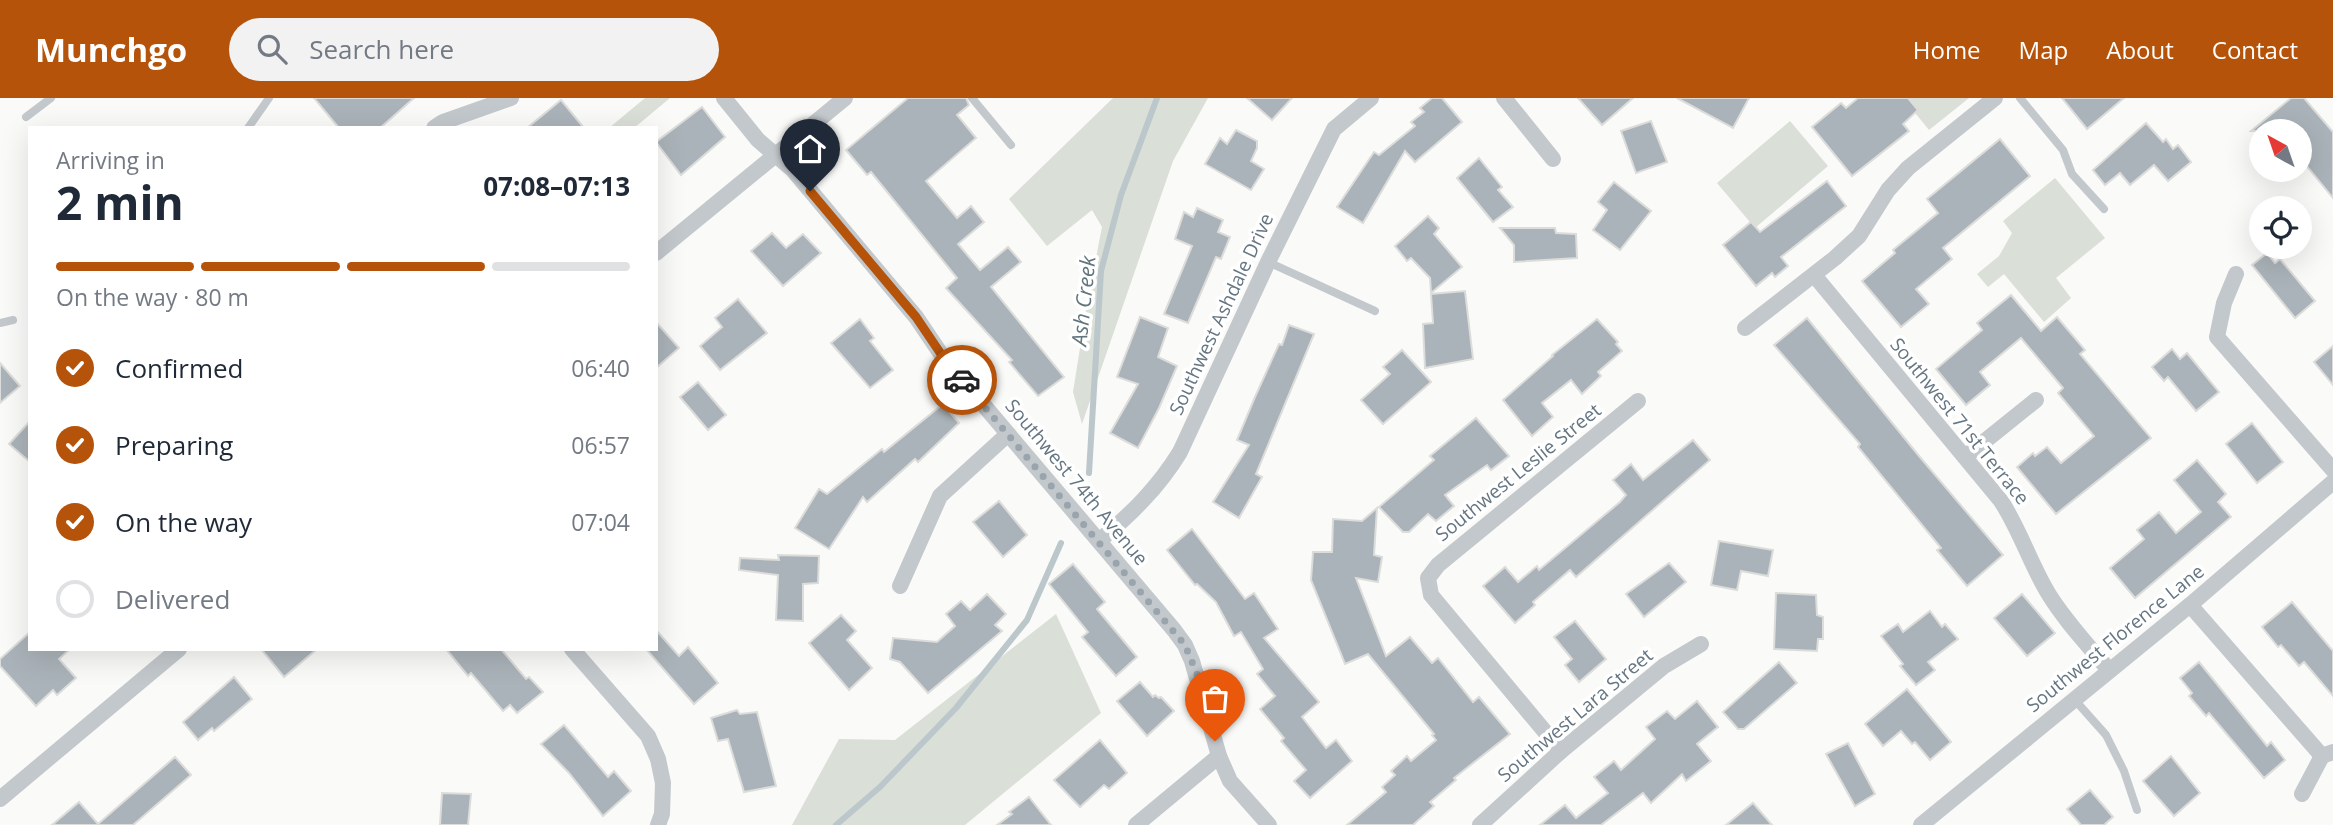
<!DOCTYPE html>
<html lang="en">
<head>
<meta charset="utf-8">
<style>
	body { margin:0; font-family:"Open Sans",sans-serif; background:#f2f2f3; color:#1f2937; height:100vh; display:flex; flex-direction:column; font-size:26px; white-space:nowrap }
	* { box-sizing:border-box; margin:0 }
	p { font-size:23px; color:#747a83 }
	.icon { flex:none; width:38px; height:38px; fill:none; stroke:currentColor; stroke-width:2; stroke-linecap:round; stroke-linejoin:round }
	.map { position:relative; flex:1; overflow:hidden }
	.panel { position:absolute; left:28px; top:28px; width:630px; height:525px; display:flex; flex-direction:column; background:#fff; border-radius:0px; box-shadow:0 7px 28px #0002 }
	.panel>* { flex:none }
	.needle { width:46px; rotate:320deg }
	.fabs { position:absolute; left:2249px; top:21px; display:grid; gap:14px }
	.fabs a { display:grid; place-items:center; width:63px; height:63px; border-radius:50%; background:#fff; box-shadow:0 7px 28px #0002; font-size:35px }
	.pin { position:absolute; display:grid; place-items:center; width:60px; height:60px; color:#fff; margin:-72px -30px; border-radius:50% 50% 50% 0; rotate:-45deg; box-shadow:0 0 7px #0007 }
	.pin .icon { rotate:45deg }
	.courier { position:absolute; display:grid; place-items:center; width:70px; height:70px; margin:-35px; border:5px solid #b45309; border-radius:50%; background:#fff; color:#222; box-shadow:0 2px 9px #0007 }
	.head em { font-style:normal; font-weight:700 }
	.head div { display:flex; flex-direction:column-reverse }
	.head { display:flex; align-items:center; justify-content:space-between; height:119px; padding:0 28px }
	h1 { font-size:46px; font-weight:700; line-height:52px }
	.bar { display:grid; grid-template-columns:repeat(4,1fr); gap:10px 7px; align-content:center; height:84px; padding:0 28px }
	.bar i { height:9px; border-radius:5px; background:#e0e1e3 }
	.bar .active { background:#b45309 }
	.bar p { grid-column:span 4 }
	ol { padding:0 28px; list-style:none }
	li { display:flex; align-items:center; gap:21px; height:77px }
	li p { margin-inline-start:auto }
	li .icon { padding:7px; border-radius:50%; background:#b45309; color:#fff; stroke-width:4 }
	li:last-child { color:#747a83 }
	li i { width:38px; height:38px; border:4px solid #e0e1e3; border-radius:50% }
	header { display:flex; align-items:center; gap:42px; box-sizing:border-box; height:98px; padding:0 35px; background:#b45309; color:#fff }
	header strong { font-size:33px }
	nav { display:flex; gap:38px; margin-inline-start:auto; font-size:24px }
	.search { width:490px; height:63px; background:#f2f2f3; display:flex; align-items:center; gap:18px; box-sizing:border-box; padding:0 24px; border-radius:38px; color:#747a83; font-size:26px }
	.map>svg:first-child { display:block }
	.green { fill:#dadfd7 }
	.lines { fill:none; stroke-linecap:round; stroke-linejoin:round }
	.stream { stroke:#bbc7cb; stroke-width:6 }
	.building { fill:#aab3b9; stroke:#dcdcda; stroke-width:2 }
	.lane { stroke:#c3c8cc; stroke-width:8 }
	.street { stroke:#c3c8cc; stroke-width:16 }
	.done { stroke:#99a4ac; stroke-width:7; stroke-dasharray:0 12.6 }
	.route { stroke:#b45309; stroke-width:9 }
	.labels { text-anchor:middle; stroke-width:7; stroke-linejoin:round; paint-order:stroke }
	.street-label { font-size:19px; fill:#657683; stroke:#fff }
	.water-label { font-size:21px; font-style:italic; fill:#60757c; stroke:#fff }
</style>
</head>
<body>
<header>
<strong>Munchgo</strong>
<div class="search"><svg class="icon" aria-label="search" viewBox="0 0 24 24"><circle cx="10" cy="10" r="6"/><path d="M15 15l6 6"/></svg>Search here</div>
<nav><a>Home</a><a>Map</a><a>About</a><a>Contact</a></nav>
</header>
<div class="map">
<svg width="2333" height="727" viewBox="0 0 2333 727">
	<rect width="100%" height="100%" fill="#fafaf8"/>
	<g class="green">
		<polygon points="645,0 670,0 634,30 609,30"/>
		<polygon points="1113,0 1208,0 1173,63 1082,326 1073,294 1088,200 1102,129 1092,112 1047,148 1009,101"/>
		<polygon points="1903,0 1969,0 1929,32"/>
		<polygon points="1790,23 1828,68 1755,130 1717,85"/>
		<polygon points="2055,80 2105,140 2056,180 2071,200 2044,224 2004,176 1988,189 1977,176 1999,158 2012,135 2003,123"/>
		<polygon points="1056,516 1101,615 965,727 792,727 839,641 895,642"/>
	</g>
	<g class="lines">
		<g class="stream">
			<polyline points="1089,375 1101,173 1121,97 1157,0"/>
			<polyline points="836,727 880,689 956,610 1027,522 1061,445"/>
		</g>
	</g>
	<g class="building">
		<polygon points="314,0 414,0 380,30 339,30"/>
		<polygon points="908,0 966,0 969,7 957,17 976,40 926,83 957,120 971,108 984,124 958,146 980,172 1008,149 1021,164 991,189 1064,279 1038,298 1009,264 1012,262 946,190 957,180 871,74 867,77 846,52"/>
		<polygon points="1247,0 1292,0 1272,22"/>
		<polygon points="1432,0 1442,0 1462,24 1415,64 1405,53 1363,125 1337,109 1374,54 1379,57 1415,28 1411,24 1424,14 1420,10"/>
		<polygon points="1578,0 1633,0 1602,27"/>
		<polygon points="1677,0 1749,0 1733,30"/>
		<polygon points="1858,0 1908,0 1918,12 1903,26 1909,33 1852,78 1812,29 1841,5 1846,10"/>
		<polygon points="2062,0 2124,0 2087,31"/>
		<polygon points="2291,0 2304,0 2333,34 2333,100 2300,60 2300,33 2251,33"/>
		<polygon points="561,2 584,30 527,30"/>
		<polygon points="702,9 725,39 681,77 656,44"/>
		<polygon points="1651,23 1667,64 1636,75 1621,33"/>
		<polygon points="2146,25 2163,44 2166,41 2173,51 2178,47 2191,64 2168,83 2154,67 2130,87 2120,75 2105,87 2093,72"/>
		<polygon points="1236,32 1257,43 1257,50 1251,63 1264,71 1251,92 1205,66 1220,40 1227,46"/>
		<polygon points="2000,41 2030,78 1943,150 1952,161 1916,191 1929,206 1901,229 1862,183 1895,155 1893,152 1938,115 1927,101"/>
		<polygon points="1479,60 1502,89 1498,92 1513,109 1493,124 1457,80"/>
		<polygon points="1827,83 1846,108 1781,159 1788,168 1775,179 1772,175 1756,188 1723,147 1751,124 1760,134"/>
		<polygon points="1614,84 1651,113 1620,152 1593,132 1607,112 1598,104"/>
		<polygon points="1197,110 1223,122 1218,134 1230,139 1221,161 1216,159 1188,225 1164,216 1192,148 1175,141 1184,114 1193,119"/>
		<polygon points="1428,118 1439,130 1434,136 1462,169 1431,195 1430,180 1411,160 1407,163 1395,148"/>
		<polygon points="1500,130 1555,130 1556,135 1576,136 1577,160 1514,164 1514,147"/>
		<polygon points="772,135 786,150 803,136 821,155 783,188 751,153"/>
		<polygon points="2267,155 2275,165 2280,161 2315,203 2295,220 2252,167"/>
		<polygon points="1465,193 1473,261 1425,270 1423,226 1433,225 1431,196"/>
		<polygon points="2011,197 2041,233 2057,219 2085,252 2080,256 2151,340 2056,416 2017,369 2033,355 2035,358 2047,349 2061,365 2094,338 2058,295 2063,290 2021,240 1980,274 1990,287 1966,307 1936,271 1982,232 1977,225"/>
		<polygon points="738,201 767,235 720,272 700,248 722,229 715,220"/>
		<polygon points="1140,219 1168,230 1158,259 1177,268 1159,310 1138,350 1110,335 1138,286 1117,279"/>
		<polygon points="1807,220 1919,358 2003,457 1967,488 1937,452 1941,450 1858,349 1860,346 1774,247"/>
		<polygon points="860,221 874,240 870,243 893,272 870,290 831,245"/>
		<polygon points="1597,221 1618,244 1616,246 1622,253 1598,274 1601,278 1582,296 1571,282 1542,305 1553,319 1532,338 1503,302 1553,258 1552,257"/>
		<polygon points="656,224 679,250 656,270"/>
		<polygon points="1289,227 1314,236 1256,376 1262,379 1239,420 1213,404 1249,347 1237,342 1255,299 1279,246 1282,247"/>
		<polygon points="2333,248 2333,287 2314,264"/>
		<polygon points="2172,251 2180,261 2187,255 2219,294 2196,313 2168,279 2164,283 2152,269"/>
		<polygon points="1402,252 1431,284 1383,326 1361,302 1390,276 1383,269"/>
		<polygon points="0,265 20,288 0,305"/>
		<polygon points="698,284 726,317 708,332 680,299"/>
		<polygon points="943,306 959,325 918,364 915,361 867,404 863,399 829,451 795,430 819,391 827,396 882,351 884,354"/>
		<polygon points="1476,320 1509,358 1491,372 1487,367 1445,397 1454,408 1436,423 1428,416 1409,434 1403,434 1379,409 1434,362 1430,358"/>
		<polygon points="30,323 30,364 9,346"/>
		<polygon points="2252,325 2283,364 2257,385 2226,346"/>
		<polygon points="1693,342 1710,362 1576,479 1570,472 1533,504 1535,507 1515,525 1483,488 1505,469 1518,484 1537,468 1539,472 1620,404 1626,397 1613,382 1631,366 1643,382"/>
		<polygon points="2197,362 2226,396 2218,404 2231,419 2135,500 2110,470 2144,441 2137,432 2159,414 2176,435 2201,414 2174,382"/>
		<polygon points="999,403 1027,437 1003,459 973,424"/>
		<polygon points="1377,410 1374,457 1382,459 1378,484 1356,480 1386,558 1410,539 1432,565 1438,560 1473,604 1479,599 1510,636 1454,680 1456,682 1430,704 1434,708 1413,727 1347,727 1386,694 1382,689 1395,677 1391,673 1407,658 1411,663 1436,642 1432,637 1434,636 1368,556 1345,566 1311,482 1313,454 1332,454 1333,421 1362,423"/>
		<polygon points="1192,431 1245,501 1254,495 1278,531 1264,540 1319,604 1302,619 1326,650 1336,642 1352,663 1310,700 1294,683 1306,672 1281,643 1284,640 1260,611 1275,598 1257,576 1263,571 1241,534 1234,538 1216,504 1197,486 1195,487 1167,452"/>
		<polygon points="1719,443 1773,452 1768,478 1741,473 1737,492 1711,487"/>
		<polygon points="778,457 819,458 818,485 803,486 803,523 776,522 778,477 739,472 740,460 779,462"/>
		<polygon points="1669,465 1686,484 1644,519 1626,496"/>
		<polygon points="1073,466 1105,504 1097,511 1137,559 1116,578 1082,539 1088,534 1049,486"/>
		<polygon points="1776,495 1816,497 1817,517 1823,519 1823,541 1818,541 1817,553 1774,551"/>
		<polygon points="987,496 1006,516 995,527 1002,533 928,595 900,564 890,561 893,540 937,544 955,528 946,516 961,503 970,512"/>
		<polygon points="2022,496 2055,535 2027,558 1994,520"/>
		<polygon points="2292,504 2333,553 2333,598 2304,564 2299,568 2281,547 2278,549 2262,529"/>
		<polygon points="1930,513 1942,529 1945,526 1958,541 1928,564 1935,572 1916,587 1900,568 1903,566 1881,538 1898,526 1903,534"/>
		<polygon points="841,517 856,533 847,542 872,570 849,592 809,545"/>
		<polygon points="1575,523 1606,561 1579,584 1565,567 1572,561 1554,539"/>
		<polygon points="656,532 679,558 688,549 718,585 694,606 646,551 656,551"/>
		<polygon points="30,534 30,551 70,551 59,561 76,580 57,597 53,592 36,608 0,568 0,561"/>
		<polygon points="261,551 317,551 284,579"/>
		<polygon points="446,551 501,551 526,581 529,579 543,594 517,615 510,607 503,613 471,575 468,578"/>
		<polygon points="1779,564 1797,585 1744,631 1738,631 1723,614"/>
		<polygon points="2199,564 2267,648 2271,644 2285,662 2264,680 2209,615 2206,618 2189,598 2192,595 2180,580"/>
		<polygon points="234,579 252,601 214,633 212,630 198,642 183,624"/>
		<polygon points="1140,584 1153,599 1155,597 1159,600 1161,599 1174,613 1147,638 1117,603"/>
		<polygon points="1907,591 1951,644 1930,662 1915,644 1912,646 1901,633 1883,648 1865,626"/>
		<polygon points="1697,603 1718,629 1697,646 1711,663 1686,683 1682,676 1651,705 1643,695 1601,727 1540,727 1565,707 1576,720 1608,695 1594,679 1614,663 1621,672 1655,641 1646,629 1667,613 1675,621"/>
		<polygon points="737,612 740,616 757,614 776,688 744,694 728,641 718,643 711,620"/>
		<polygon points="564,627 608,679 614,673 631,693 603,718 569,675 541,646"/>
		<polygon points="1100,642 1127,675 1109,691 1104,687 1080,709 1054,682"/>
		<polygon points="1848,645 1875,696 1855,708 1826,656"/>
		<polygon points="2171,658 2200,695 2174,718 2143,683"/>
		<polygon points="175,659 191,677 133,727 52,727 79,704 98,726"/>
		<polygon points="2090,692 2113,719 2104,727 2081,727 2067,711"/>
		<polygon points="442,695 471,696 468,727 440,727"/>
		<polygon points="1029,699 1051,727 997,727 1012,716 1009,714"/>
		<polygon points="1753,705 1772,727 1726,727"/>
	</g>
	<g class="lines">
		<g class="lane">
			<polyline points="972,0 1011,47"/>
			<polyline points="2020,0 2063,52 2072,76 2104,111"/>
			<polyline points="26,19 51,0"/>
			<polyline points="248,30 269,0"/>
			<polyline points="1268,164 1375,213"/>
			<polyline points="0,225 13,222"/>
			<polyline points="2074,601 2106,637 2124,673 2137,712"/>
		</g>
		<g class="street">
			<polyline points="724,0 758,42 793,72 916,219 943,259 1174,532 1185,547 1192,563 1219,658 1230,683 1269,727"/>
			<polyline points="1504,0 1553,61"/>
			<polyline points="434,30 443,24 511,0"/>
			<polyline points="656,155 845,0"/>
			<polyline points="2236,176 2224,205 2217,239 2333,372"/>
			<path d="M 1814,177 L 2001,403 C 2020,432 2030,465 2048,495 C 2065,523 2088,547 2109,572"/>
			<polyline points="1745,230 1835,160 1859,138 1888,92 1908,70 1995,0"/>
			<polyline points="1965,359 2036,302"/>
			<path d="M 1099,443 C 1131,416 1158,390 1180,354 L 1268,164 L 1334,31 L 1371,0"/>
			<polyline points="900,488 940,398 1008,336"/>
			<polyline points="2190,507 2322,658"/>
			<polyline points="572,551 648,638 658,661 663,685 662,716 658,727"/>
			<polyline points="1561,653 1431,497 1428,480 1438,467 1638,303"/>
			<polyline points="2302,696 2322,658 2333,654"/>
			<polyline points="0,701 179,551"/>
			<polyline points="1136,727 1219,658"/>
			<polyline points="1480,727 1561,653 1664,568 1701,546"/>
			<polyline points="1921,727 2190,507 2333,384"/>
		</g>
	</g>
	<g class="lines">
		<polyline class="done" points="962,282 1185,547 1199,581 1215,643"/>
		<polyline class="route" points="810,93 916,219 943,259 962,282"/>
	</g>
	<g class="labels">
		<g class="street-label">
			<text transform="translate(1221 216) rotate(-65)" y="7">Southwest Ashdale Drive</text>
			<text transform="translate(1960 323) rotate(51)" y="7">Southwest 71st Terrace</text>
			<text transform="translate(1518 374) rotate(-39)" y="7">Southwest Leslie Street</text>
			<text transform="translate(1077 384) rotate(50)" y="7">Southwest 74th Avenue</text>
			<text transform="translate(2115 540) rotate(-39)" y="7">Southwest Florence Lane</text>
			<text transform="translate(1575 617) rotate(-40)" y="7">Southwest Lara Street</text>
		</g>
		<g class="water-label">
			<text transform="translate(1084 203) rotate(-84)" y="7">Ash Creek</text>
		</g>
	</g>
</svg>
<div class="fabs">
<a><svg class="needle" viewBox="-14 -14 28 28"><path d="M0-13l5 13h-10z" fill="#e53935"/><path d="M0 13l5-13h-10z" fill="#747a83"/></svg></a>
<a><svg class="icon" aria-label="locate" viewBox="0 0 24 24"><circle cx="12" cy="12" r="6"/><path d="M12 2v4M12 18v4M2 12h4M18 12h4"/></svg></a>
</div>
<div class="pin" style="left:1215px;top:643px;background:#ea580c"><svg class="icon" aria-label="bag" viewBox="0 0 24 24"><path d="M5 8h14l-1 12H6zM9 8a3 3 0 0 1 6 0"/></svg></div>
<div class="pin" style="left:810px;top:93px;background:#1f2937"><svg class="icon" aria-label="home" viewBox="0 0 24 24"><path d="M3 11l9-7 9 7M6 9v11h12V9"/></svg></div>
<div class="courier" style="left:962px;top:282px"><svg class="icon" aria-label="car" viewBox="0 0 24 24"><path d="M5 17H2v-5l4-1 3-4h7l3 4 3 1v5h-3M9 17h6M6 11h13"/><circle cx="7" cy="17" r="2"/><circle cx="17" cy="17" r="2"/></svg></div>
<section class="panel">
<div class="head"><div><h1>2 min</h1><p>Arriving in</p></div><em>07:08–07:13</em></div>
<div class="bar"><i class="active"></i><i class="active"></i><i class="active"></i><i></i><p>On the way · 80 m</p></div>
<ol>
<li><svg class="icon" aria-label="check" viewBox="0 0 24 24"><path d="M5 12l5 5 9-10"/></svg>Confirmed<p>06:40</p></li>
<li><svg class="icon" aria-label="check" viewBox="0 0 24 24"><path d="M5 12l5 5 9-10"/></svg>Preparing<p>06:57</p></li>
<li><svg class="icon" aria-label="check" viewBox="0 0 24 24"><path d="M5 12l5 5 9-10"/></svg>On the way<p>07:04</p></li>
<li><i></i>Delivered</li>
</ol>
</section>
</div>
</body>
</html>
